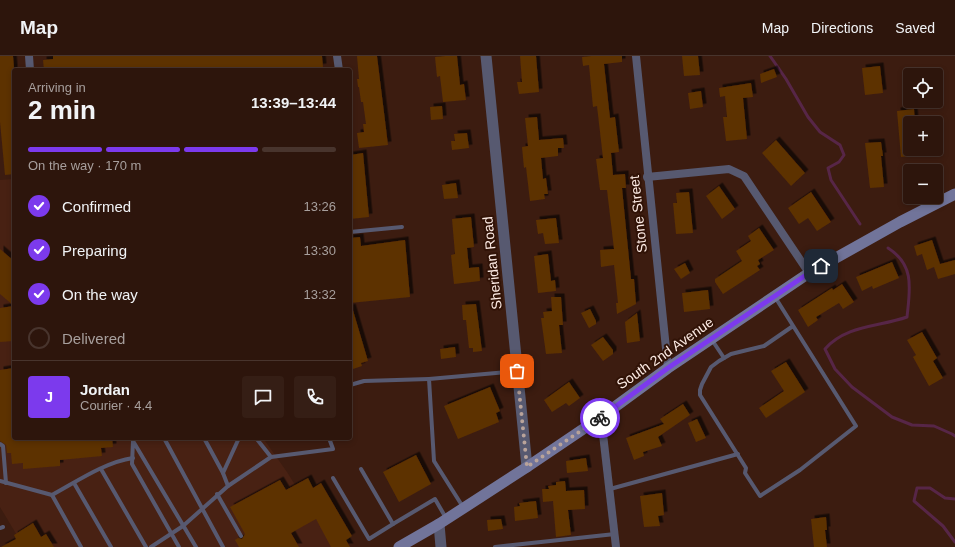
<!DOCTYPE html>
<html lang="en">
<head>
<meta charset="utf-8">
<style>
	body { margin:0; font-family:Arial,sans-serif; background:#351e15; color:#f1f3f6; height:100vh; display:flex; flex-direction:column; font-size:15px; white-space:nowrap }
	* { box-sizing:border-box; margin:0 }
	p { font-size:13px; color:#a79f9d }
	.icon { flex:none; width:22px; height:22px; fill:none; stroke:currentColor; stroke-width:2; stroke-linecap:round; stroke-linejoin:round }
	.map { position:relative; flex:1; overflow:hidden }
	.panel { position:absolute; left:12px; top:12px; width:340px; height:372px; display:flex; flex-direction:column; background:#2d150c; border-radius:4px; box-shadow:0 2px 6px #0003,0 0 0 1px #48342d }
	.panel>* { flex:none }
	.tools { position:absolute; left:903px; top:12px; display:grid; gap:8px }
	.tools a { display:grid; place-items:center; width:40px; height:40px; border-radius:4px; background:#2d150c; box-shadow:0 2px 6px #0003,0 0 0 1px #48342d; font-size:20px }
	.pin { position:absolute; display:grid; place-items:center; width:34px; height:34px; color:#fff; margin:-17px; border-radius:8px; box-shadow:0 2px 6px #0006 }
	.courier { position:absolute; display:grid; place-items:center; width:40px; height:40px; margin:-20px; border:3px solid #7c3aed; border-radius:50%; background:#fff; color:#222; box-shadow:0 1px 5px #0007 }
	.summary em { font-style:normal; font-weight:700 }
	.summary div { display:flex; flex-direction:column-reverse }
	.summary { display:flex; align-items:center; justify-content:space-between; height:68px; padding:0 16px }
	h1 { font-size:26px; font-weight:700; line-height:30px }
	.bar { display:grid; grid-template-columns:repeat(4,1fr); gap:6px 4px; align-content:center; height:48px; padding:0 16px }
	.bar i { height:5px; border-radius:3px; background:#48342d }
	.bar .selected { background:#7c3aed }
	.bar p { grid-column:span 4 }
	.line { display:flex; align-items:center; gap:10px; padding:0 16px; border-top:1px solid #48342d }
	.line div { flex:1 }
	.round { display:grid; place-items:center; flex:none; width:42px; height:42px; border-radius:4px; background:#351e15 }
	ol { padding:0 16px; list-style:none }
	li { display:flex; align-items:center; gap:12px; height:44px }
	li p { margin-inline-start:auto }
	li .icon { padding:4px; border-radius:50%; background:#7c3aed; color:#fff; stroke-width:4 }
	li:last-child { color:#a79f9d }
	li i { width:22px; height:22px; border:2px solid #48342d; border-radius:50% }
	header { display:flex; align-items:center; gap:24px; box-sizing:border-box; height:56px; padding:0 20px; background:#2d150c; border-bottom:1px solid #48342d }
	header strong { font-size:19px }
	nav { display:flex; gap:22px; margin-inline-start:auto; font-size:14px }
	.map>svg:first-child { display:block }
	.built { fill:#482113 }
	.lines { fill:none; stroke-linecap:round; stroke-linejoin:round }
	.stream { stroke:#572647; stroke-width:3 }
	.building { fill:#5d3100; filter:url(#shadow) }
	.service { stroke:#575970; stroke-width:4 }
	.minor { stroke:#575970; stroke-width:8 }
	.tertiary { stroke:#575970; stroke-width:11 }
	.secondary { stroke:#71749a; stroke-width:11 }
	.done { stroke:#b9a39a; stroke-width:4; stroke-dasharray:0 7.2 }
	.route { stroke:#7c3aed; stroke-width:5 }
	.labels { text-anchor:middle; stroke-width:4; stroke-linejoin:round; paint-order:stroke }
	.street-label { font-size:14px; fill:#fdebe4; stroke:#311307 }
</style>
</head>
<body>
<header>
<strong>Map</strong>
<nav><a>Map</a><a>Directions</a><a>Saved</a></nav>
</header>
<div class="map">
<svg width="955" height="491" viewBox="0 0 955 491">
	<defs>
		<filter id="shadow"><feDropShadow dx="3.5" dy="-3.5" stdDeviation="0" flood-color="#0009"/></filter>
	</defs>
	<rect width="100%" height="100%" fill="#3c1c10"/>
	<polygon class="built" points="14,123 14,382 263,382 287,416 334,491 24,491 0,451 0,124"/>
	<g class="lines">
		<g class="stream">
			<polyline points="770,0 786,23 808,61 820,76 840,89 844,99 839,106 828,112 831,124 860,168"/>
			<path d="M 888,192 C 915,209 910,233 907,261 C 879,271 846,269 825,293 L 835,313 L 852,331 L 892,361 L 912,369 L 934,370 L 952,378 L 955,380"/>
			<polyline points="955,443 945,442 930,432 917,432 914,445 943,470 955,486"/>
		</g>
	</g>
	<g class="building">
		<polygon points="0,0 13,0 14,12 14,118 5,119 0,66"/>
		<polygon points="53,0 322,0 323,11 313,12 313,14 44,14 43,4 53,3"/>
		<polygon points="357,0 377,0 388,89 359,92 357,77 364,76 363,68 366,68 363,46 361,46 359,31 358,31 357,23 359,23"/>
		<polygon points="445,0 457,0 460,29 464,28 466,44 443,46 440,20 437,21 435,1"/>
		<polygon points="520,0 536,0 539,36 519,38 517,26 522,26"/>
		<polygon points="591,0 622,0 622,6 604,8 610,62 615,61 619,96 611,97 613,119 625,118 626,132 622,132 631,223 634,223 636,248 617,258 616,247 618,247 614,209 601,211 600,194 614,193 607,134 600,134 596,103 603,102 597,50 593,51 589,9 583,10 582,1"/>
		<polygon points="682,0 698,0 700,19 684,20"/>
		<polygon points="880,10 883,37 865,39 862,12"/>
		<polygon points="774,13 777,21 761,27 760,18"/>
		<polygon points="751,27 753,41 743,42 747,83 726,85 723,61 727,61 725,40 720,41 719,32"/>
		<polygon points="701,35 703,51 690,53 688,37"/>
		<polygon points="442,50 443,63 431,64 430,51"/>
		<polygon points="914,53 915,67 910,67 910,100 901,101 897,55"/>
		<polygon points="537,61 539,84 563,82 564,92 558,92 558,100 541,102 543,123 546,122 548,138 544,138 545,143 530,145 526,111 524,112 522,91 528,90 525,62"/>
		<polygon points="467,77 469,92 452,94 451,85 455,85 454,78"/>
		<polygon points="776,84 805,117 791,130 762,97"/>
		<polygon points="881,86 883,100 881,100 884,131 870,132 865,87"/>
		<polygon points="363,97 369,161 350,163 350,99"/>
		<polygon points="456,127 458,142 444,143 442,129"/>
		<polygon points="719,130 735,153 722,163 706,140"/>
		<polygon points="689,136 693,177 676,178 673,147 677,147 676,137"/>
		<polygon points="811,136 831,166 817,175 808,162 799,168 788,152"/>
		<polygon points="471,161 474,191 467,192 469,212 479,211 480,225 454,228 451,199 455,198 452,163"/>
		<polygon points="556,162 559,187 545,188 543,177 538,178 536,164"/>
		<polygon points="759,172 774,194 758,204 760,208 757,210 760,214 723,238 715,226 715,223 742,205 736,195 751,185 748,180"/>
		<polygon points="360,181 361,190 405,184 410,241 350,247 350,182"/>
		<polygon points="932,184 940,208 955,204 955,218 938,223 934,211 927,214 922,198 917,200 914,190"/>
		<polygon points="0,193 14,205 14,250 0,238"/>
		<polygon points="548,198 551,225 555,224 556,235 538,237 534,200"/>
		<polygon points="892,206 899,222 873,233 872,230 862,235 856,221"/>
		<polygon points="685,207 690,217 681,223 674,213"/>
		<polygon points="842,228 854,246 843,253 839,247 816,261 818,264 808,271 798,254 832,232 833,234"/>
		<polygon points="708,234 710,253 684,256 682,237"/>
		<polygon points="551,241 561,241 563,269 559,269 562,297 546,298 541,262 544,262 543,256 552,255"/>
		<polygon points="476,248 482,295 473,296 473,292 469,292 466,264 463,264 462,249"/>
		<polygon points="14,250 14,285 0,286 0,252"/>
		<polygon points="352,251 368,305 361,307 362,310 350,314 350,252"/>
		<polygon points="590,253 596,265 596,268 589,272 581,257"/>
		<polygon points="637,257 640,285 627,287 625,266"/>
		<polygon points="922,276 937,302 933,305 943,322 929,330 913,301 916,299 907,284"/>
		<polygon points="603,281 613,294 613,298 603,305 591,289"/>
		<polygon points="455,291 456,301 441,303 440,293"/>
		<polygon points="786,306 805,336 766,362 759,352 784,335 771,315"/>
		<polygon points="14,312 14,382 112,382 113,391 101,392 102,400 60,404 60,410 23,413 23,407 12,408 11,397 7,397 6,389 0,385 0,314"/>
		<polygon points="569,326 580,342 569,350 566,347 552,356 544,344"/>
		<polygon points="490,331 500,355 496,357 499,366 458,383 444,350"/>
		<polygon points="683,348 690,359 658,381 662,390 643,396 644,400 634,404 626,382 664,368 660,363"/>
		<polygon points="697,363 706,382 696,386 688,367"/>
		<polygon points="416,399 431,428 399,446 383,416"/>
		<polygon points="586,402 588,415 567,417 566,405"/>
		<polygon points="308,422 313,432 321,427 352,480 346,484 350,491 331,491 316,463 291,477 299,491 239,491 235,484 238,482 242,483 245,478 230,451 280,424 286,434"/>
		<polygon points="565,425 566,435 584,434 585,453 568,454 571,479 556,481 553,445 543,446 542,433 549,433 548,430 556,429 556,426"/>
		<polygon points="662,437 664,459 658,460 660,470 644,471 640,440"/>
		<polygon points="536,445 538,462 515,465 514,451 520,450 519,447"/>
		<polygon points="826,461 827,474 825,474 827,491 814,491 811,463"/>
		<polygon points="501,463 503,473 488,475 487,464"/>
		<polygon points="33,467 41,481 46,478 54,491 1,491 16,483 14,479"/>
	</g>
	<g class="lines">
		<g class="service">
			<polyline points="350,176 402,171"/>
			<polyline points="775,241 856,370 800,414 760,440 745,417 746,412 700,339 700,334 702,328 711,311 719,305 731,298 764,290 793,270"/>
			<polyline points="712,284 724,302"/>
			<polyline points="350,329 364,325 429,323"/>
			<polyline points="164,382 223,491"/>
			<polyline points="204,382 223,417"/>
			<polyline points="239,382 223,417 228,430 271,401 333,393 329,382"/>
			<polyline points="256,382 271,401"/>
			<polyline points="0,388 3,390 6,427"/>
			<polyline points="101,413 146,491"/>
			<polyline points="361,413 393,468 435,443 446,462"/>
			<polyline points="333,422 369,483 393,468"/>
			<polyline points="0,425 52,439"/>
			<polyline points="74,427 111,491"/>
			<polyline points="610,433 738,398"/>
			<polyline points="217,438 241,480"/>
			<polyline points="463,451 434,405 429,323 517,315"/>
			<polyline points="0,472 3,471"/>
			<path d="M 81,491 L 52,439 C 76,426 105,406 133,402"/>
			<polyline points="151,491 183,470 228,430"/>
			<polyline points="179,491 132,408 133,385 196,491"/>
			<polyline points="495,491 615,478"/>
		</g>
		<g class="minor">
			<polyline points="29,0 30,14"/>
			<polyline points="337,0 339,14"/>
			<polyline points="636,0 668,312"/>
			<polyline points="647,121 729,113 744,120 809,217"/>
			<polyline points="601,361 616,491"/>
		</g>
		<g class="tertiary">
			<polyline points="486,0 527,411"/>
			<polyline points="439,468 441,491"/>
		</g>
		<polyline class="secondary" points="399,491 439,468 527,411 601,361 668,312 809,217 900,166 955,138"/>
	</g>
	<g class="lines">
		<polyline class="done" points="517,315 527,411 600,362"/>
		<polyline class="route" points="600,362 668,312 809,217 821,210"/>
	</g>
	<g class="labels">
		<g class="street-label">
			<text transform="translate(638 158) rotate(-96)" y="5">Stone Street</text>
			<text transform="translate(492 207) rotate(-96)" y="5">Sheridan Road</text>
			<text transform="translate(665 297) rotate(-35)" y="5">South 2nd Avenue</text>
		</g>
	</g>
</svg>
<div class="tools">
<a><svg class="icon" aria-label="locate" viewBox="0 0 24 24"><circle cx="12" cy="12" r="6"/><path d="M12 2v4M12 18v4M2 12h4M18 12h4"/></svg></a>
<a>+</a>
<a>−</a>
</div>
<div class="pin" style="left:517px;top:315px;background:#ea580c"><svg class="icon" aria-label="bag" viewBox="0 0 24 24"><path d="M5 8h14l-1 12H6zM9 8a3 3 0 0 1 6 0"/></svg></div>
<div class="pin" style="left:821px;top:210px;background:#1f2937"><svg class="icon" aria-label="home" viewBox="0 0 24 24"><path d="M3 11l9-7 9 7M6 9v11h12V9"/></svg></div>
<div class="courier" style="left:600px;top:362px"><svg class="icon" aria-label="bike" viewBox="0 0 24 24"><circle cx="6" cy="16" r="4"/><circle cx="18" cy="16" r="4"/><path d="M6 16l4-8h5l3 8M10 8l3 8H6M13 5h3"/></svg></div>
<section class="panel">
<div class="summary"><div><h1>2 min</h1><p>Arriving in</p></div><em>13:39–13:44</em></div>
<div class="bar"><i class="selected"></i><i class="selected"></i><i class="selected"></i><i></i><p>On the way · 170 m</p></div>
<ol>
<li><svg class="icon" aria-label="check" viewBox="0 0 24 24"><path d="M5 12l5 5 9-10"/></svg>Confirmed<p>13:26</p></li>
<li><svg class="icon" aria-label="check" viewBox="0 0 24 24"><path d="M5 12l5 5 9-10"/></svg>Preparing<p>13:30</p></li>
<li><svg class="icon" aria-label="check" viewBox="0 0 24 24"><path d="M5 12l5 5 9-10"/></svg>On the way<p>13:32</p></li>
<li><i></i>Delivered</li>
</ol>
<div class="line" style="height:72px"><b class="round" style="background:#7c3aed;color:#fff">J</b><div><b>Jordan</b><p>Courier · 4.4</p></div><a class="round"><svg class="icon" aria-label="chat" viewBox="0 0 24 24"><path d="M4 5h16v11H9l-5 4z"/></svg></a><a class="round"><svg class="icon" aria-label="phone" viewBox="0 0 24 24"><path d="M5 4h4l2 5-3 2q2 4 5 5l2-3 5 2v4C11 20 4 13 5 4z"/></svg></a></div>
</section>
</div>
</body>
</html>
